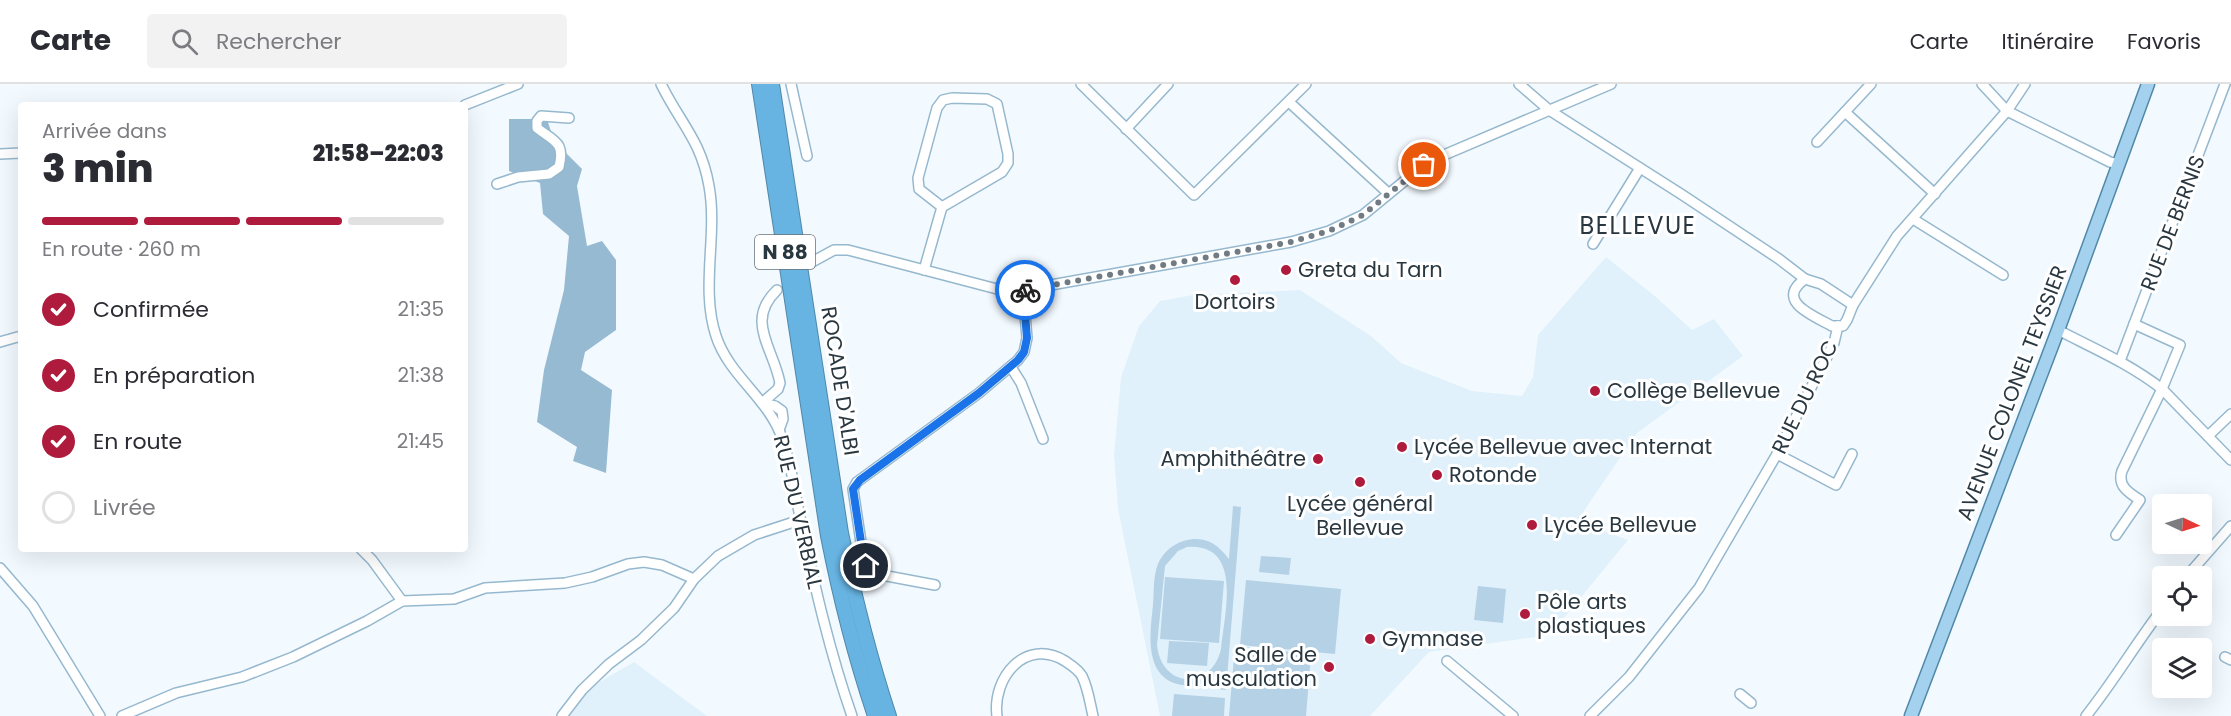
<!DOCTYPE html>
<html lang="fr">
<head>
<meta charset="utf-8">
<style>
	body { margin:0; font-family:Poppins,sans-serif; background:#f2f2f3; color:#2b2b33; height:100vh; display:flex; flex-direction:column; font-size:22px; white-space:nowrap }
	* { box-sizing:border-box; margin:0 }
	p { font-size:20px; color:#7c7c81 }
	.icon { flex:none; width:33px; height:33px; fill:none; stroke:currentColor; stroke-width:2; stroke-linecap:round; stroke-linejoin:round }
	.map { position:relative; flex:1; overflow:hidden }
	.drawer { position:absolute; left:18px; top:18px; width:450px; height:450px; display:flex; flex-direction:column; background:#fff; border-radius:6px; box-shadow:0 6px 24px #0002 }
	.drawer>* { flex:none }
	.needle { width:39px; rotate:94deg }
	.controls { position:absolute; left:2152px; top:410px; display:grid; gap:12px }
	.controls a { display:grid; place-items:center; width:60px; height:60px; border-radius:6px; background:#fff; box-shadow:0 6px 24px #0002; font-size:30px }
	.pin { position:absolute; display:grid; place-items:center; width:51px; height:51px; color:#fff; margin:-26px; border:3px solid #fff; border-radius:50%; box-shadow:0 2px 6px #0007 }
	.courier { position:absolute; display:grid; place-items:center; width:60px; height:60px; margin:-30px; border:4px solid #1a73e8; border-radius:50%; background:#fff; color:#222; box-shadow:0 2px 8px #0007 }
	.summary em { font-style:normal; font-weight:800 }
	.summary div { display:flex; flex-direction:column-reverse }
	.summary { display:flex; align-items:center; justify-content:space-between; height:102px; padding:0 24px }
	h1 { font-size:39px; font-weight:800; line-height:45px }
	.bar { display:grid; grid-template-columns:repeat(4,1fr); gap:9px 6px; align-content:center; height:72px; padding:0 24px }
	.bar i { height:8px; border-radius:4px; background:#e1e1e2 }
	.bar .current { background:#af1b3c }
	.bar p { grid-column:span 4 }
	ol { padding:0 24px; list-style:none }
	li { display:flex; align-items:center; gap:18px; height:66px }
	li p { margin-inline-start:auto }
	li .icon { padding:6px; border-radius:50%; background:#af1b3c; color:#fff; stroke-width:4 }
	li:last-child { color:#7c7c81 }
	li i { width:33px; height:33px; border:3px solid #e1e1e2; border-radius:50% }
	header { display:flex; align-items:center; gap:36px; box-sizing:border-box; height:84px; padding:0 30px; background:#fff; border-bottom:2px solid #e1e1e2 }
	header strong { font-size:28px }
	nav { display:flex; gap:33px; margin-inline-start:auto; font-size:21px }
	.search { width:420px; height:54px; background:#f2f2f3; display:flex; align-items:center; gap:15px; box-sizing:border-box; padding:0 21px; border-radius:6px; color:#7c7c81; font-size:22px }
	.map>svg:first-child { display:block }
	.built { fill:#e0f1fc }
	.green { fill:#b4d1e5; fill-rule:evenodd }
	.forest { fill:#96bad1 }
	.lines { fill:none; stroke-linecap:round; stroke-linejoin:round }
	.minor-casing { stroke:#96b8ce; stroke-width:12 }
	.major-casing { stroke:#5188a9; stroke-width:15 }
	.highway-casing { stroke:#5188a9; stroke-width:16 }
	.minor { stroke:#fff; stroke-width:9 }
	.major { stroke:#a4d1ed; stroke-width:12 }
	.highway { stroke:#67b3e1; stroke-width:14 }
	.done { stroke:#707b83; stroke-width:6; stroke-dasharray:0 10.8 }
	.route { stroke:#1a73e8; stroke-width:8 }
	.poi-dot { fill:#af1b3c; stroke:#fff; stroke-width:2 }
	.labels { text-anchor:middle; stroke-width:6; stroke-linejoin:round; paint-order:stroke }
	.shield { fill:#fff; stroke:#697379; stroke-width:1.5 }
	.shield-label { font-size:20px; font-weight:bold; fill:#293740 }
	.street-label { font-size:21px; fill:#293740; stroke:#fff }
	.poi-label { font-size:21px; fill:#293740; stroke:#fff; text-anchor:start }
	.quarter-label { font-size:24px; letter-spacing:1.5px; fill:#293740; stroke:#fff }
</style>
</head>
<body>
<header>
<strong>Carte</strong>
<div class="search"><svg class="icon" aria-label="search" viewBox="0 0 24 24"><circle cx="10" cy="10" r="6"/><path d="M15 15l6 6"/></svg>Rechercher</div>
<nav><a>Carte</a><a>Itinéraire</a><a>Favoris</a></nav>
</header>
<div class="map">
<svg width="2231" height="632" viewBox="0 0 2231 632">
	<rect width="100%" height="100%" fill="#f3faff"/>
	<g class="built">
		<polygon points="1606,173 1656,213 1692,246 1714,235 1743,272 1637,349 1577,437 1628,456 1550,551 1429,568 1370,632 1160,632 1118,425 1114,371 1121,293 1139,242 1160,217 1193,211 1300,206 1371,252 1401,279 1472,307 1522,312 1533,293 1538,251"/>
		<polygon points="634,578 707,632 568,632 589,604"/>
	</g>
	<g class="green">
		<path d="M 1233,422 L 1241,423 L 1226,606 L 1218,605 L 1219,588 C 1209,599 1196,603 1182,601 C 1143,595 1150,549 1153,521 C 1154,508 1153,492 1158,480 C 1167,459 1193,449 1212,459 C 1219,463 1224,469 1229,475 ZM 1187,463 C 1244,459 1224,530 1221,565 C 1211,608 1161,604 1157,561 L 1165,482 L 1178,467 Z"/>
		<polygon points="1261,472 1291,474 1289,491 1259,488"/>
		<polygon points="1165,493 1224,497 1219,559 1160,555"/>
		<polygon points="1246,496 1341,505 1335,570 1240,561"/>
		<polygon points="1478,502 1506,505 1503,539 1474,536"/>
		<polygon points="1169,557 1209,559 1207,582 1167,579"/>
		<polygon points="1235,562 1311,570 1306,632 1229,632"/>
		<polygon points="1174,610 1225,614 1224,632 1172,632"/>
	</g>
	<polygon class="forest" points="509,35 547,35 554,57 582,85 577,102 587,162 602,157 616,176 616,246 585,268 581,286 612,306 606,389 573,377 577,363 537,338 544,286 564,206 569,152 543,130 540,99 509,87"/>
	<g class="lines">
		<g class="minor-casing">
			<g id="minor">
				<path d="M 661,0 C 680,39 701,56 709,102 C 718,151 700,204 716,252 C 729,292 769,315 782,354 C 792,381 795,410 801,438 C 815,504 830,569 852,632"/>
				<polyline points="791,0 807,72"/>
				<polyline points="1081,0 1194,111 1306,0"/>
				<polyline points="1519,0 1549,26 1681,110 1779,175 1805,195 1821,200 1853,221"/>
				<polyline points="1982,0 2007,27 2110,78 2119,80"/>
				<polygon points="952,14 987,15 997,20 1008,70 1008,79 1002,88 942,123 919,105 918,94 937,24 943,16"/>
				<polyline points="1289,18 1388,109"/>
				<polyline points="465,21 518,0"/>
				<polyline points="1845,28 1935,110"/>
				<polyline points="1126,45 1168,0"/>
				<polyline points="1817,58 1871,0"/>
				<polyline points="0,70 21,69"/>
				<path d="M 497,100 L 518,93 L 549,90 L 559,83 C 565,58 555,58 537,44 L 537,37 L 541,32 L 569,34"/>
				<polyline points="1913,135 2003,191"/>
				<polyline points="1593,160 1640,84"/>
				<polyline points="812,178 834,166 848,166 997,205 1023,206 1291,158 1329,147 1363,131 1424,81 1444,71 1611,0"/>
				<polyline points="924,186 942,123"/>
				<path d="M 1805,195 C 1774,217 1814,232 1832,242 L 1838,242"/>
				<polyline points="1838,242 1843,242 1847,236 1853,221 1897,152 2007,27 2025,0"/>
				<path d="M 2058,246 C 2093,264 2130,280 2162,305 L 2231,376"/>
				<polyline points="0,258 21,252"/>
				<polyline points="2120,277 2225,0"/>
				<polyline points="1011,283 1021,299 1043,355"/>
				<path d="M 762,319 L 778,305 L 780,299 C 773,263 745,237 777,206"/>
				<polyline points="762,319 775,322 782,327 783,335 779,346"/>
				<polyline points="2208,352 2231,330"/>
				<polyline points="1777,370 1836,401 1852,370"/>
				<path d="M 2116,451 L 2140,416 C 2129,409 2117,402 2122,387 L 2162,305 L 2180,261 L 2134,240"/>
				<polyline points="361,465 372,476 402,517"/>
				<polyline points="0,484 33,522 100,632"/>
				<polyline points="2187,492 2231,442"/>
				<polyline points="935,501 871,489 864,478 853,405 857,398 979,309 1018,276 1024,268 1027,254 1023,206"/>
				<polyline points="2225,573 2231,576"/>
				<polyline points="1447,577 1513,632"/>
				<polyline points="1740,610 1751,619"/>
				<polyline points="122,632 176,609 242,593 293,573 367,537 402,517 454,515 485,504 565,499 592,493 628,480 644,478 662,481 694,495"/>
				<polyline points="562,632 582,606 609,580 641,556 674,524 694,495 718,472 754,451 800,436"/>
				<path d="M 997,632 C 992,594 1025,553 1065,577 C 1071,581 1078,585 1082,592 C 1088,604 1090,619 1093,632"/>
				<polyline points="1590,632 1629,593 1699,504 1777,370 1834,259 1838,242"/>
				<path d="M 2086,632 C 2114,597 2136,559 2163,524"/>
			</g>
		</g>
		<g class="major-casing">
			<polyline id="major" points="1911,632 2058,246 2148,0"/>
		</g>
		<g class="highway-casing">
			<g id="highway">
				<path d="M 759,0 L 828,452 C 840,513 855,573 875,632"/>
				<path d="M 772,0 L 841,449 C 854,511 869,572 889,632"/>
			</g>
		</g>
		<use href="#minor" class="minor"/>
		<use href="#major" class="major"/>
		<use href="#highway" class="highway"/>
	</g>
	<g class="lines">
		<polyline class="done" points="1025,206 1291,158 1329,147 1363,131 1424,81"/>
		<polyline class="route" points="866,482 864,478 853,405 860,396 979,309 1018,276 1024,268 1027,254 1023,206 1025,206"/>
	</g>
	<g class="poi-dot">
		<circle cx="1286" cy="186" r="6"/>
		<circle cx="1235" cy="196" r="6"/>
		<circle cx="1595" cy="307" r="6"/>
		<circle cx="1402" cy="363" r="6"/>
		<circle cx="1318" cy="375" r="6"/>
		<circle cx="1437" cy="391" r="6"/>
		<circle cx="1360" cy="398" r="6"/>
		<circle cx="1532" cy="441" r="6"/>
		<circle cx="1525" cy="530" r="6"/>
		<circle cx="1370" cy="555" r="6"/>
		<circle cx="1329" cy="583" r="6"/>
	</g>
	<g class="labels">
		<rect class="shield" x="755" y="151" width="60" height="34" rx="4.5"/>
		<g class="shield-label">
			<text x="785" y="175">N 88</text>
		</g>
		<g class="street-label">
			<text transform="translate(2173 139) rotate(-69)" y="7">RUE DE BERNIS</text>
			<text transform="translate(840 297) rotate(81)" y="7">ROCADE D'ALBI</text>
			<text transform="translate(2012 309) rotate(-69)" y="7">AVENUE COLONEL TEYSSIER</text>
			<text transform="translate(1805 313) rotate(-64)" y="7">RUE DU ROC</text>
			<text transform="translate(798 428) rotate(77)" y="7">RUE DU VERBIAL</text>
		</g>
		<g class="poi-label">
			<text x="1298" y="193">Greta du Tarn</text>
			<text x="1235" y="225" text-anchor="middle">Dortoirs</text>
			<text x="1607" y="314">Collège Bellevue</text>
			<text x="1414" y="370">Lycée Bellevue avec Internat</text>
			<text x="1306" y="382" text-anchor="end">Amphithéâtre</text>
			<text x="1449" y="398">Rotonde</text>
			<text x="1360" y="427" text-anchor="middle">Lycée général<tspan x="1360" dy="24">Bellevue</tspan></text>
			<text x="1544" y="448">Lycée Bellevue</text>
			<text x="1537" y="525">Pôle arts<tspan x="1537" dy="24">plastiques</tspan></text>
			<text x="1382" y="562">Gymnase</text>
			<text x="1317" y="578" text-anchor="end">Salle de<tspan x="1317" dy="24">musculation</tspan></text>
		</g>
		<g class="quarter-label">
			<text x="1638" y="150">BELLEVUE</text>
		</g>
	</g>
</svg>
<div class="controls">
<a><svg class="needle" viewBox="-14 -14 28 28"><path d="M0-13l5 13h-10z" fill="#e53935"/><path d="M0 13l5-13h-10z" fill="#7c7c81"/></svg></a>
<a><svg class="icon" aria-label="locate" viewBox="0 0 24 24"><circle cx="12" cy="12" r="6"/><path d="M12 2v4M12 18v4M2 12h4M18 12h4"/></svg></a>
<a><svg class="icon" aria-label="layers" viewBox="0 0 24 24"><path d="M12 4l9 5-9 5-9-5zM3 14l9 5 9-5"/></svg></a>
</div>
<div class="pin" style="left:1424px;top:81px;background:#ea580c"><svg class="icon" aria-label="bag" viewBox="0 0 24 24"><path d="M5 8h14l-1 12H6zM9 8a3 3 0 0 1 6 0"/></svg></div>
<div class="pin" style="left:866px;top:482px;background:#1f2937"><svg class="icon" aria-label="home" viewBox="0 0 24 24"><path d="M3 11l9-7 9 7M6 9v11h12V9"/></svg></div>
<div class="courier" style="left:1025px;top:206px"><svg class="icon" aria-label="bike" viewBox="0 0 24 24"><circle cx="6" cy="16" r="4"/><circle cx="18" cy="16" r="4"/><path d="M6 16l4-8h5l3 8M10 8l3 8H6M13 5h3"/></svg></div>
<section class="drawer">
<div class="summary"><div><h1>3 min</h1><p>Arrivée dans</p></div><em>21:58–22:03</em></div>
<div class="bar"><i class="current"></i><i class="current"></i><i class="current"></i><i></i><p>En route · 260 m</p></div>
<ol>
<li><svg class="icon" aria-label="check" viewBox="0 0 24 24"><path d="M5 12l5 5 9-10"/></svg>Confirmée<p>21:35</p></li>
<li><svg class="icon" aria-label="check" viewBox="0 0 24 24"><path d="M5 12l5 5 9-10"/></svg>En préparation<p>21:38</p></li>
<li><svg class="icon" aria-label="check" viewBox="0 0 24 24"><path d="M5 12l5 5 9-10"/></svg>En route<p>21:45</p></li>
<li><i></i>Livrée</li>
</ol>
</section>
</div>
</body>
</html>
